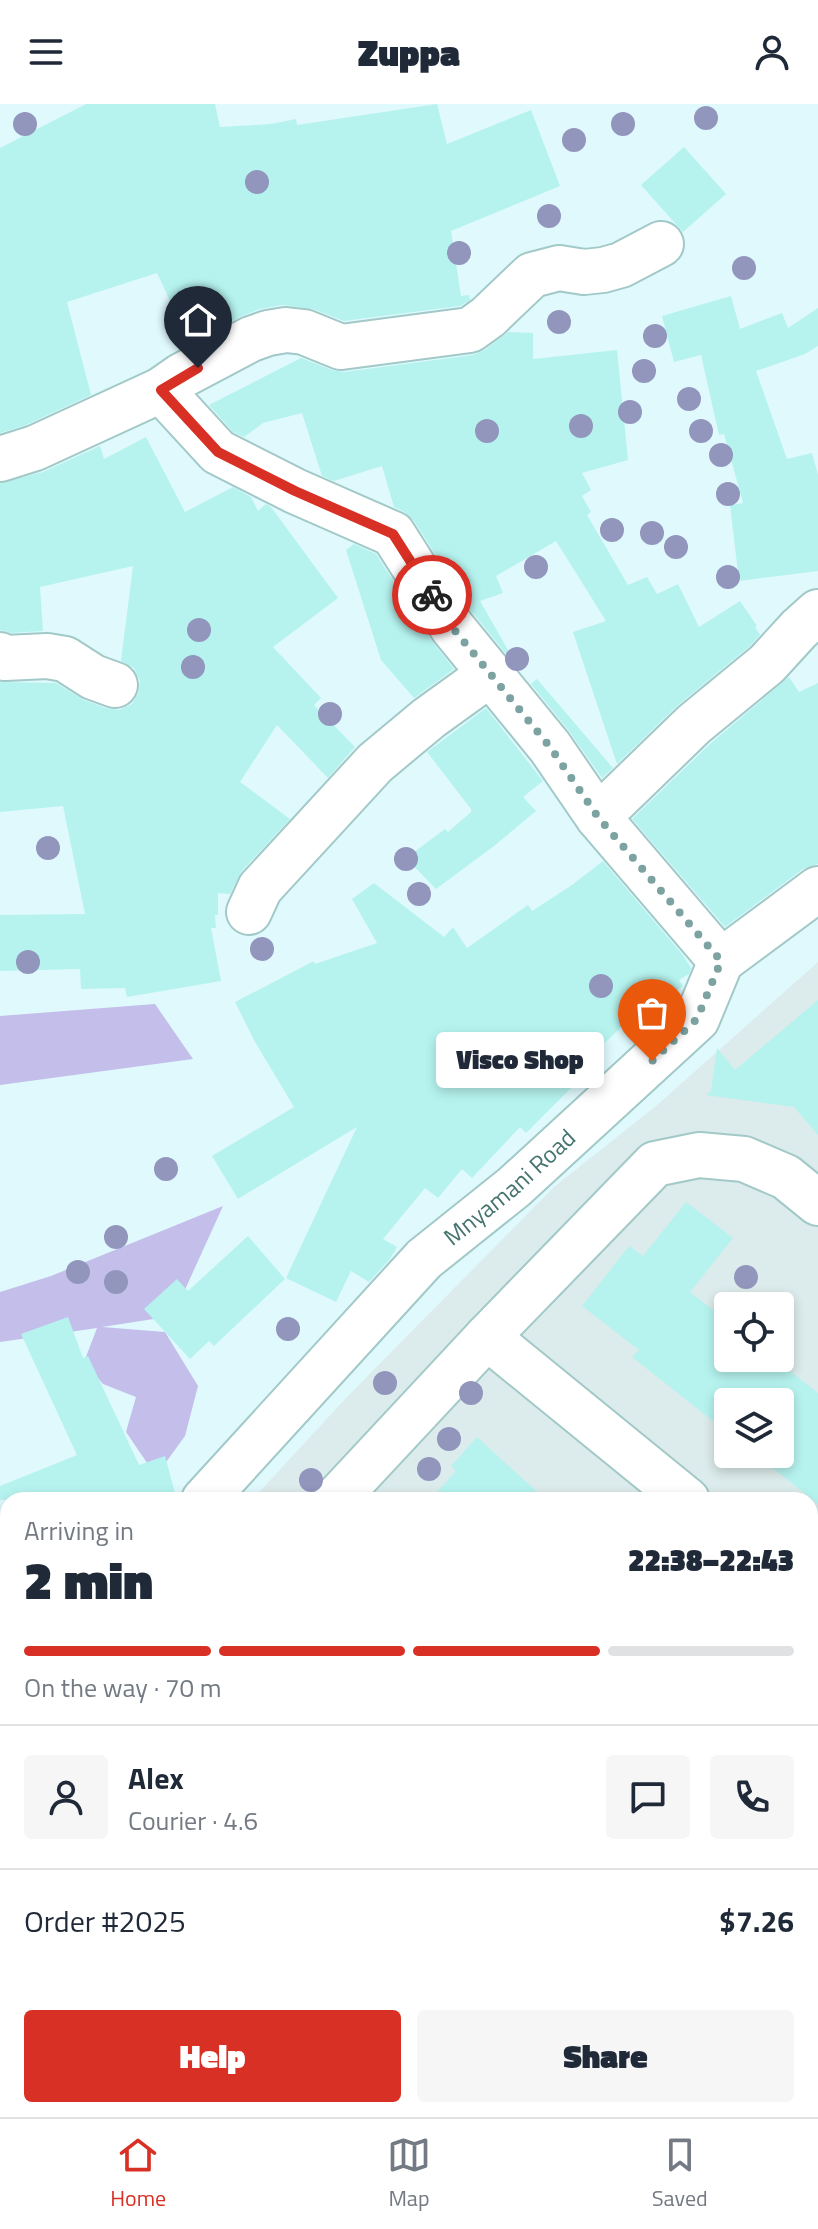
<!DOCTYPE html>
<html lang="en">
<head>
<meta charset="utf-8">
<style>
	body { margin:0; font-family:"Titillium Web",sans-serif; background:#f6f6f7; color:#1f2937; height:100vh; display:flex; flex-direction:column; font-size:30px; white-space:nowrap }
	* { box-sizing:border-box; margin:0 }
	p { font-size:26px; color:#747a83 }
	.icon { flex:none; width:44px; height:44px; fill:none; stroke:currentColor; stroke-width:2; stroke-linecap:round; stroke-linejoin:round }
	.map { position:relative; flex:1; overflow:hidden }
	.details { position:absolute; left:0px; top:1388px; width:818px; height:626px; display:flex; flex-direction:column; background:#fff; border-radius:24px 24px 0 0; box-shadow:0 4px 12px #0003 }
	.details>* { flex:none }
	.fabs { position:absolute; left:714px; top:1188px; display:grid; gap:16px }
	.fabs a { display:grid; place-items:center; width:80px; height:80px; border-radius:8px; background:#fff; box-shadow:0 4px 12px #0003; font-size:40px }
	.pin { position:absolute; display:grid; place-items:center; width:68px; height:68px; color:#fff; margin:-82px -34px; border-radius:50% 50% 50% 0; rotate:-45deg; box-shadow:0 0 8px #0007 }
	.pin .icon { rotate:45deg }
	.courier { position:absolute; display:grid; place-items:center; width:80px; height:80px; margin:-40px; border:6px solid #d93025; border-radius:50%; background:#fff; color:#222; box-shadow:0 2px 10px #0007 }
	.bubble { position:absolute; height:56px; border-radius:8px; background:#fff; box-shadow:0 4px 12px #0003; font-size:26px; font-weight:800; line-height:56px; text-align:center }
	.summary em { font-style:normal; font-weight:800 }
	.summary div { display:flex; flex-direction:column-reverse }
	.summary { display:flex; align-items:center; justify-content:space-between; height:136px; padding:0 24px }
	h1 { font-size:52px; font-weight:800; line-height:60px }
	.bar { display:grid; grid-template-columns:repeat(4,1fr); gap:12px 8px; align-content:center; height:96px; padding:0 24px }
	.bar i { height:10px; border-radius:6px; background:#e0e1e3 }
	.bar .selected { background:#d93025 }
	.bar p { grid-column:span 4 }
	.line { display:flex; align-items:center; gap:20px; padding:0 24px; border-top:2px solid #e0e1e3 }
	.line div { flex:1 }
	.round { display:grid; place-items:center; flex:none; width:84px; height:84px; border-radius:8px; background:#f6f6f7 }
	.button { display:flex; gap:16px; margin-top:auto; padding:16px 24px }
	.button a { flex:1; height:92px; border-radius:8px; background:#d93025; color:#fff; font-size:32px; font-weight:800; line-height:92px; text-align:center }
	.button a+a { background:#f6f6f7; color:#1f2937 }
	header { display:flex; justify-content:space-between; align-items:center; height:104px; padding:0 24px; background:#fff; font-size:36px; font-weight:800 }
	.tabs { display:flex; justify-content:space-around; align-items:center; height:112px; border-top:2px solid #e0e1e3; background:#fff; font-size:22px; color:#747a83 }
	.tabs a { display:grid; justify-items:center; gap:4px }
	.tabs .selected { color:#d93025 }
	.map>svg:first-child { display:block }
	.industrial { fill:#dcebeb; fill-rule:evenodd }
	.green { fill:#c4beeb }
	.building { fill:#b6f3ef }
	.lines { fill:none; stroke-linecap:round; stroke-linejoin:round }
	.minor-casing { stroke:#a1c9c7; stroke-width:48 }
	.minor { stroke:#fff; stroke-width:44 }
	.tree { fill:#9295bc }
	.done { stroke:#7ca3a1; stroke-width:8; stroke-dasharray:0 14.4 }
	.route { stroke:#d93025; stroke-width:10 }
	.labels { text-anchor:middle; stroke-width:6; stroke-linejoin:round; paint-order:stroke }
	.street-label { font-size:24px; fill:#46746f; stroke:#e7fcff }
</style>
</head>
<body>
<header><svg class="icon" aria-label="menu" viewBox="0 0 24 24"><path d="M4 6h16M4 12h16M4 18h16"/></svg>Zuppa<svg class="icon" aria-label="person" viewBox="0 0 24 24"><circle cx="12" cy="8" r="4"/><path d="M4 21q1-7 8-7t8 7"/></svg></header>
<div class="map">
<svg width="818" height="2013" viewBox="0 0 818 2013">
	<rect width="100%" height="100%" fill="#e0f9fd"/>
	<path class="industrial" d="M 818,858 L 818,2013 L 0,2013 L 0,1665 L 8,1657 L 8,2006 L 810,2006 L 810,1396 L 252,1396 L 346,1294 L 554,1083 L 656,1002 ZM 728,1202 L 780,1202 L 780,1254 L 728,1254 ZM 728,1298 L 780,1298 L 780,1350 L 728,1350 Z"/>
	<g class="green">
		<polygon points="155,900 193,955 0,981 0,912"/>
		<polygon points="223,1102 173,1212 102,1223 165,1228 198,1282 185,1332 156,1372 126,1328 136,1293 103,1280 84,1258 97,1224 0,1238 0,1188 51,1172"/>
	</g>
	<g class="building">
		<polygon points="86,0 215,0 220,23 271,20 296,15 297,21 437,0 447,40 531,6 560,82 451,127 461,192 469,191 470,196 460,202 344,217 313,205 282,201 260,205 242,212 190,239 157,169 67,198 91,291 26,321 0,329 0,44"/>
		<polygon points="684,43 726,90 683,128 641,81"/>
		<polygon points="731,192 740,225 782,209 788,224 818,204 818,242 805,250 756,267 787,355 812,349 818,371 818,467 739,477 730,401 743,399 724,330 719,331 701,251 674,258 662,212"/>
		<polygon points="508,228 533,229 533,255 617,246 628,356 582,369 591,386 582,392 591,408 587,411 628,481 647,473 657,490 678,480 699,523 740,497 757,522 755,523 760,531 750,542 677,602 617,660 573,528 606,517 556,437 496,472 503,489 480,497 520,567 472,508 414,417 404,408 394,403 382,362 334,377 322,372 302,309 263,319 244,333 233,328 209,301 301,254 332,266 344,268 473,251 485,246"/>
		<polygon points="146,333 185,408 233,383 251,393 258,407 266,400 271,403 338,494 273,543 321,594 314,601 355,643 328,674 277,621 240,678 290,715 242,767 230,790 218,789 218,811 215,811 216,824 211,824 221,877 127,893 125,884 81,885 80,865 0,867 0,811 85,810 63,702 0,708 0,578 56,579 84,596 106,604 119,606 132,600 138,590 140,577 134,564 121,557 133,462 40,483 43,527 10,529 0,526 0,379 43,368 100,342 104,355"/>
		<polygon points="354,440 376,450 431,536 454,565 414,594 381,556 346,446"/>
		<polygon points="789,573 799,588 818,579 818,760 803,765 725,823 632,715 711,639"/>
		<polygon points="537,575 613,664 602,674 569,627 531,580"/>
		<polygon points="486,604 543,677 523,693 536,707 494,742 436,785 406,754 445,725 448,728 471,708 471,705 427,648"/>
		<polygon points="603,757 682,850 691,864 689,870 679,876 683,882 649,905 647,903 624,924 622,922 568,975 574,981 526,1029 520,1023 472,1074 462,1065 438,1094 425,1084 383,1135 397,1143 390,1155 369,1178 351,1167 336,1198 286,1174 357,1023 238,1095 212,1052 294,1003 255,938 235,898 314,857 315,860 377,839 352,795 374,779 444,833 453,823 467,844 528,801 532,807 572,781"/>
		<polygon points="818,896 818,1031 794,1003 706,991 711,987 717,944 735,966"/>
		<polygon points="686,1098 733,1134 690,1188 728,1218 728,1254 773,1254 818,1289 818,1400 755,1350 780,1350 780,1298 728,1298 728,1329 632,1253 639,1246 582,1202 629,1142 643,1152"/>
		<polygon points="248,1132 285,1175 214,1242 209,1237 190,1255 144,1205 177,1175 188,1187"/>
		<polygon points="68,1213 83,1254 88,1252 139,1361 165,1352 177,1396 0,1396 0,1382 77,1351 21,1230"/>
		<polygon points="477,1333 546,1396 430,1396 456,1367 451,1362"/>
	</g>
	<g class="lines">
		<g class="minor-casing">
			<g id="minor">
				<polyline points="161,286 181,272 251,235 268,229 286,226 304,228 341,243 470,226 488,213 532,171 559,164 584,168 603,166 621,161 661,140"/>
				<polyline points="0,355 35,344 161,286 218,348 295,387 393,430 452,523 550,643 598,713 721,857"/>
				<polyline points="0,551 5,554 47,552 65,555 93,573 115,581"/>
				<polyline points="598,713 694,620 767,560 799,525 818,508"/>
				<polyline points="249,808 260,784 375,659 429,614 490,570"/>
				<polyline points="487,1233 687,1396"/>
				<path id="s1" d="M 204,1396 L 424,1155 L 514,1083 L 697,915 L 721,857 L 818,785"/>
				<polyline points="335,1396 487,1233 655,1060 699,1051 744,1055 786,1073 818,1099"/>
				<polyline points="810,1496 818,1502"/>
				<polyline points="0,1620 8,1611"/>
				<polyline points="0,1724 8,1715"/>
				<polyline points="810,1735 818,1728"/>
				<polyline points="504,2013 512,2006"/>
			</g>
		</g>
		<use href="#minor" class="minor"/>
	</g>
	<g class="tree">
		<circle cx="706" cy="14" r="12"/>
		<circle cx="25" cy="20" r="12"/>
		<circle cx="623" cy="20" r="12"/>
		<circle cx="574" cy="36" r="12"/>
		<circle cx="257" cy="78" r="12"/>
		<circle cx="549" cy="112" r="12"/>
		<circle cx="459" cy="149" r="12"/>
		<circle cx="744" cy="164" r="12"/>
		<circle cx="559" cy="218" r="12"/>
		<circle cx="655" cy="232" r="12"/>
		<circle cx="644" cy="267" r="12"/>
		<circle cx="689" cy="295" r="12"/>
		<circle cx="630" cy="308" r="12"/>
		<circle cx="581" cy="322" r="12"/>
		<circle cx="487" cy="327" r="12"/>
		<circle cx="701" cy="327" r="12"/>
		<circle cx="721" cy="351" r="12"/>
		<circle cx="728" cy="390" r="12"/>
		<circle cx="612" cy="426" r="12"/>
		<circle cx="652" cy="429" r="12"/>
		<circle cx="676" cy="443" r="12"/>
		<circle cx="536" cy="463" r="12"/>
		<circle cx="728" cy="473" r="12"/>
		<circle cx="199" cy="526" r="12"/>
		<circle cx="517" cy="555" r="12"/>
		<circle cx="193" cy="563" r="12"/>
		<circle cx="330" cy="610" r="12"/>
		<circle cx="48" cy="744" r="12"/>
		<circle cx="406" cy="755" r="12"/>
		<circle cx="419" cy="790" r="12"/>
		<circle cx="262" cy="845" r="12"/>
		<circle cx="28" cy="858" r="12"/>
		<circle cx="601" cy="882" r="12"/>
		<circle cx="166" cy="1065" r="12"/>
		<circle cx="116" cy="1133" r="12"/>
		<circle cx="78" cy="1168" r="12"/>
		<circle cx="746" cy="1173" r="12"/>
		<circle cx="116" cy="1178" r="12"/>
		<circle cx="288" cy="1225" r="12"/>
		<circle cx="385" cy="1279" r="12"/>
		<circle cx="471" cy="1289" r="12"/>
		<circle cx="449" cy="1335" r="12"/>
		<circle cx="429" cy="1365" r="12"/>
		<circle cx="311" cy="1376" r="12"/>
	</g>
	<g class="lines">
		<polyline class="done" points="432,491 452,523 550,643 598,713 721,857 697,915 652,957"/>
		<polyline class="route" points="198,264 161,286 218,348 295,387 393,430 432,491"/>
	</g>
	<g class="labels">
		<g class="street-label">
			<text dy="8" stroke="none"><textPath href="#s1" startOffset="438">Mnyamani Road</textPath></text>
		</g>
	</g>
</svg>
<div class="fabs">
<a><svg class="icon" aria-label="locate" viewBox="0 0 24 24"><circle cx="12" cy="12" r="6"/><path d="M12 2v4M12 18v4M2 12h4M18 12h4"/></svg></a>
<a><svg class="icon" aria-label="layers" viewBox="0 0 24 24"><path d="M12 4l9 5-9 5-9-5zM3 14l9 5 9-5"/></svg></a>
</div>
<div class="pin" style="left:652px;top:957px;background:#ea580c"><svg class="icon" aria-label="bag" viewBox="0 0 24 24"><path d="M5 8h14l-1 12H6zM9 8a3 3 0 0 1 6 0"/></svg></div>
<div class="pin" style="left:198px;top:264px;background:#1f2937"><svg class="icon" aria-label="home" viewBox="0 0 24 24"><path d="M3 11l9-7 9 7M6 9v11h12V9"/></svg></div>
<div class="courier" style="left:432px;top:491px"><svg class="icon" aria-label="bike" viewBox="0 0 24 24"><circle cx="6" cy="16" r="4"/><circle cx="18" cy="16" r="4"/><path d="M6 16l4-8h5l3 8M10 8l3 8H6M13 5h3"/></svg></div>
<div class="bubble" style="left:436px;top:928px;width:168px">Visco Shop</div>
<section class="details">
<div class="summary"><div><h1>2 min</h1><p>Arriving in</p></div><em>22:38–22:43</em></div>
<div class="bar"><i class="selected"></i><i class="selected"></i><i class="selected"></i><i></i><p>On the way · 70 m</p></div>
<div class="line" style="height:144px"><a class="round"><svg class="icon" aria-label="person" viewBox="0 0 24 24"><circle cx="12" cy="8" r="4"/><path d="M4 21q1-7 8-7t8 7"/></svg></a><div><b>Alex</b><p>Courier · 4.6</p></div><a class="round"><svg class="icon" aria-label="chat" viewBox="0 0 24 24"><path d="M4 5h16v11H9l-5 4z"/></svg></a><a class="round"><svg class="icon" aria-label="phone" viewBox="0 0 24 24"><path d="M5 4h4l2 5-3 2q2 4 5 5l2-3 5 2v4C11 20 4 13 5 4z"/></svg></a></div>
<div class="line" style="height:104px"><div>Order #2025</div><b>$7.26</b></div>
<div class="button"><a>Help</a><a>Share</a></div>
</section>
</div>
<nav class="tabs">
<a class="selected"><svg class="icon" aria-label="home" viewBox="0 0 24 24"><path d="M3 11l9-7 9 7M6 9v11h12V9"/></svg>Home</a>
<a><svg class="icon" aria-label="map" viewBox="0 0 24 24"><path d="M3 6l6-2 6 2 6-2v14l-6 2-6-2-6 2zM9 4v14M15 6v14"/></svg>Map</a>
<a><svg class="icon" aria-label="saved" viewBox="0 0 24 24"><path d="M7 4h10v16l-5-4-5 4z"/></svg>Saved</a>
</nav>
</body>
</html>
